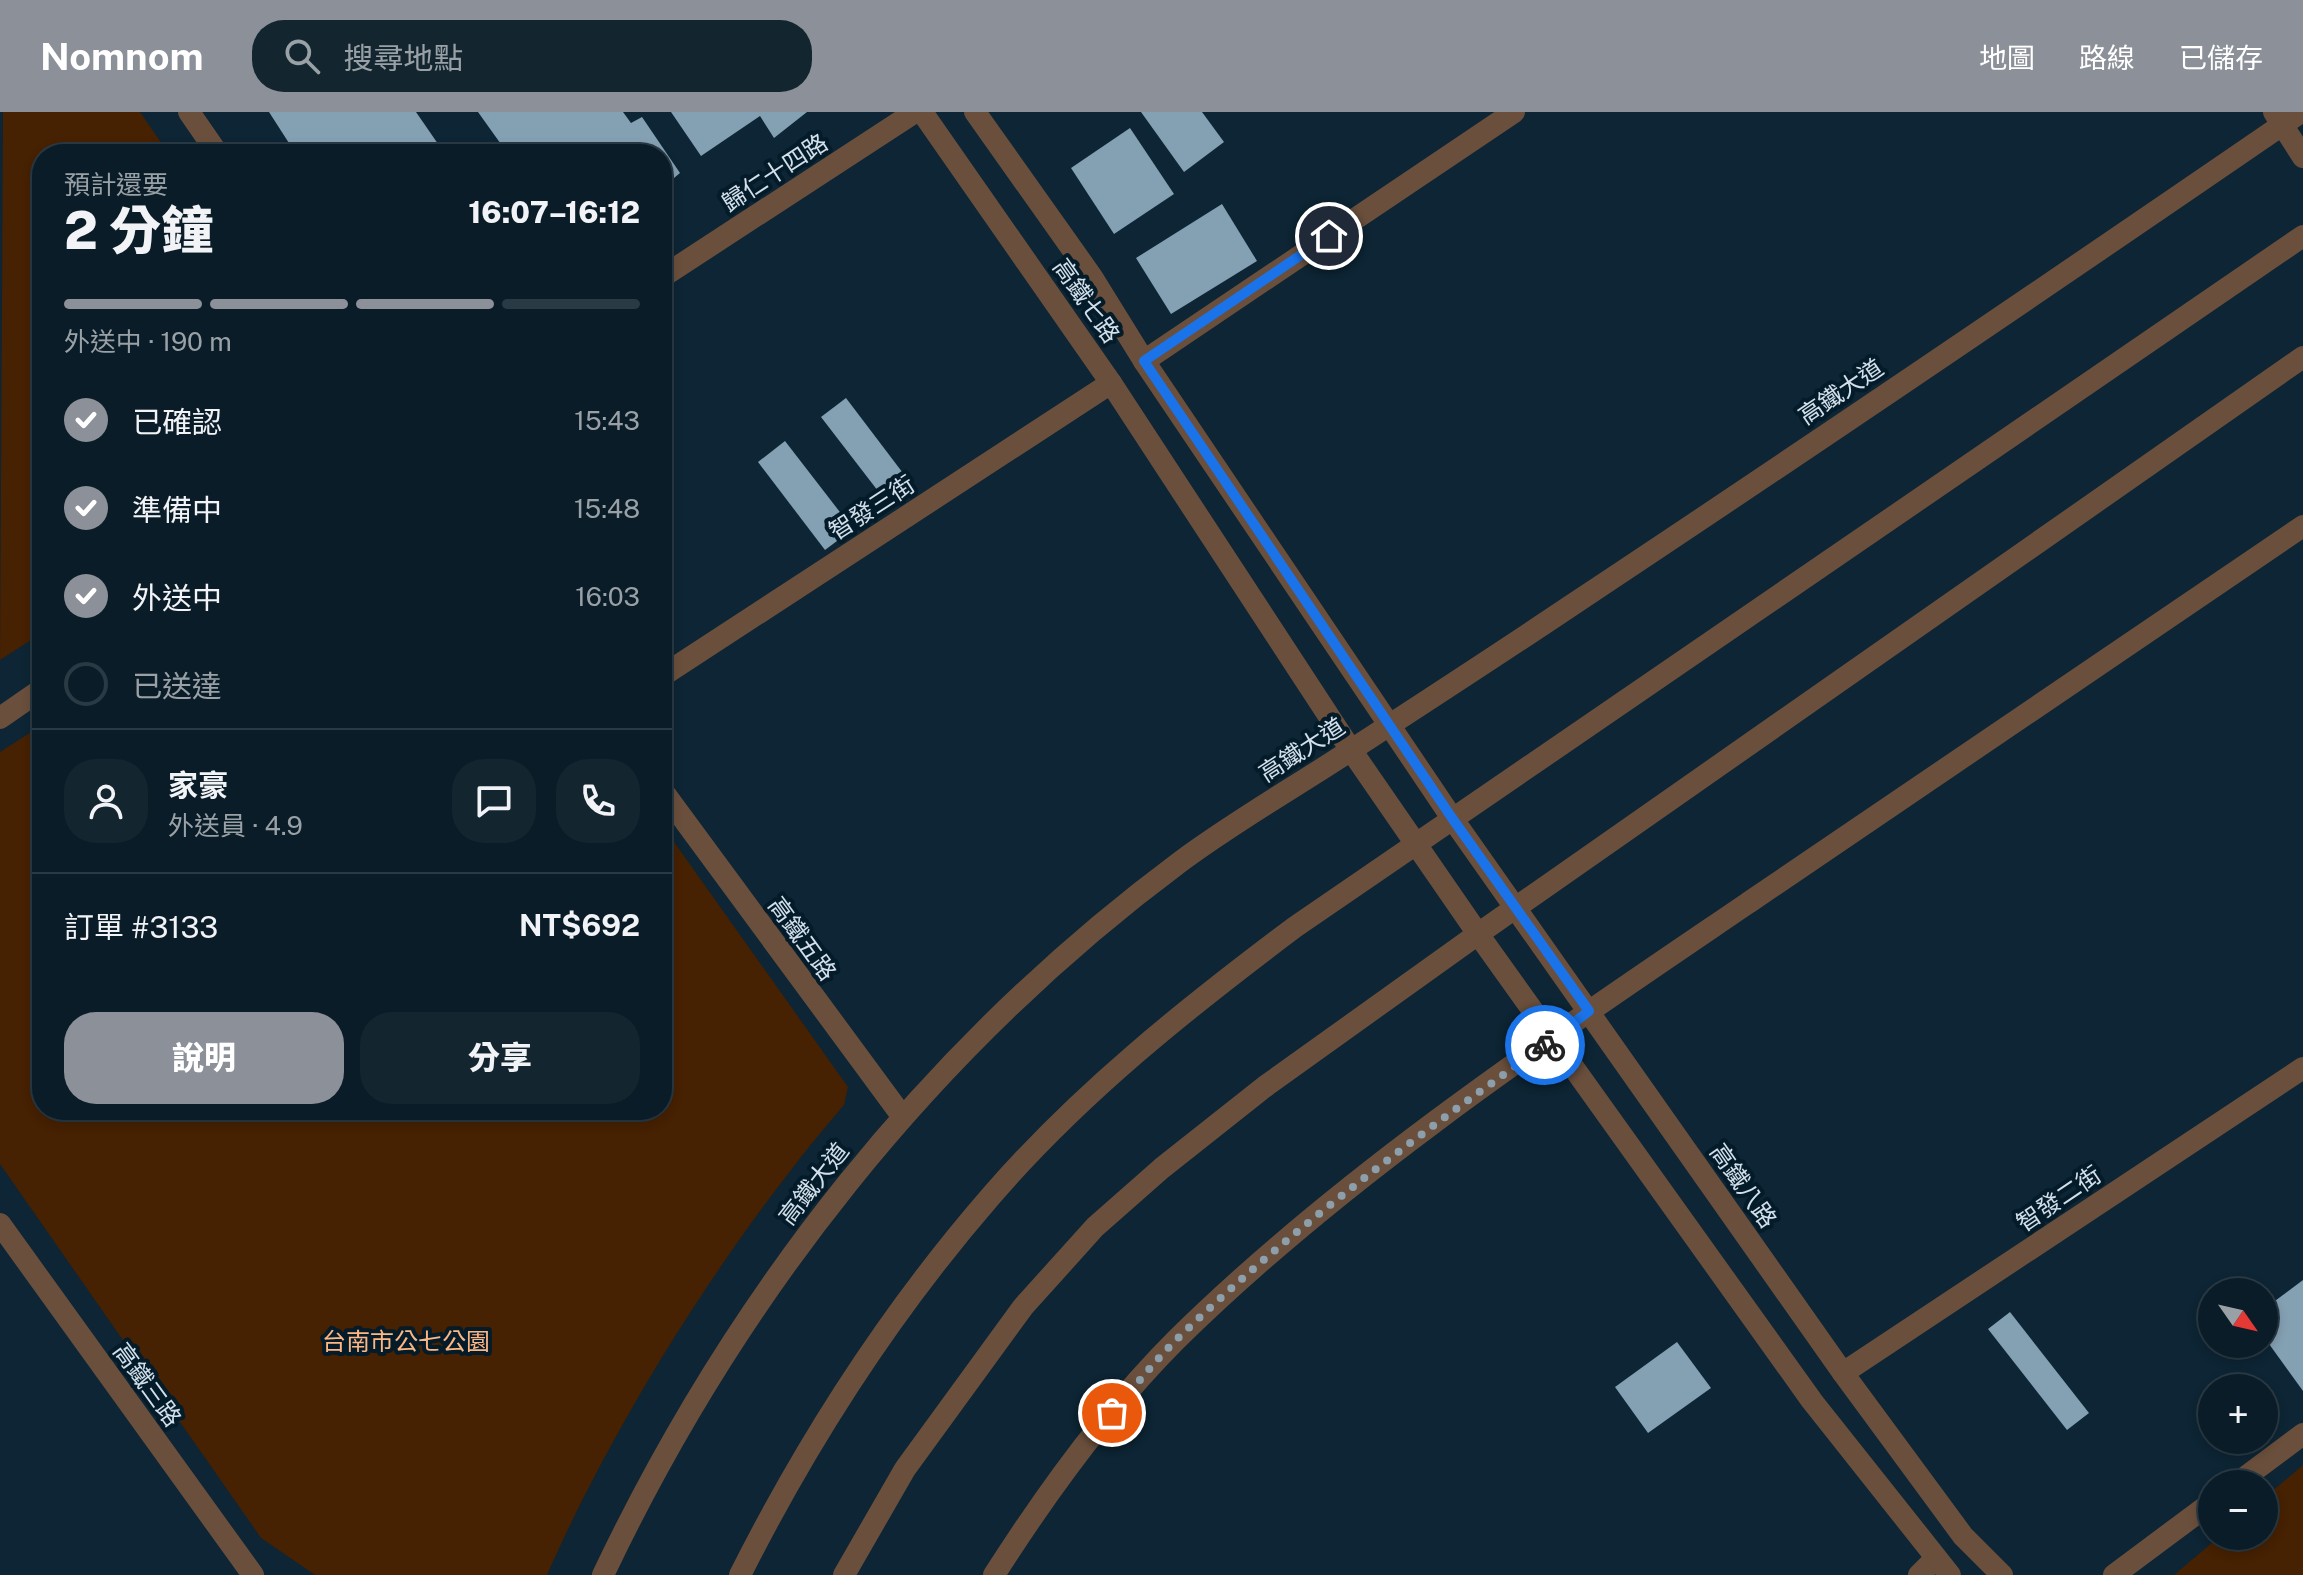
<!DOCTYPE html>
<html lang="zh-TW">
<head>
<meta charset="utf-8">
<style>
	body { margin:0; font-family:"Public Sans","Noto Sans TC",sans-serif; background:#13252f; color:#f1f3f6; height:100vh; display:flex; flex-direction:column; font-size:30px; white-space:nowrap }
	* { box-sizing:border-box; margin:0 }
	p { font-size:26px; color:#99a1a7 }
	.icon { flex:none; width:44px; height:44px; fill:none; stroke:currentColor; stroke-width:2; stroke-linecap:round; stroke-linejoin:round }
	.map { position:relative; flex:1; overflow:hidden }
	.drawer { position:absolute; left:32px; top:32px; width:640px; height:976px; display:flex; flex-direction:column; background:#0a1c27; border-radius:32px; box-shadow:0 4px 12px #0003,0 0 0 2px #2a3a44 }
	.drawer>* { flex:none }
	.needle { width:52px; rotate:124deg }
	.controls { position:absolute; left:2198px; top:1166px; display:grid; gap:16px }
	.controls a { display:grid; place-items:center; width:80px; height:80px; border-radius:50%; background:#0a1c27; box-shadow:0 4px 12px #0003,0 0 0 2px #2a3a44; font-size:40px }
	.pin { position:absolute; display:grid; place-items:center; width:68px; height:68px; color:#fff; margin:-34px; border:4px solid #fff; border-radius:50%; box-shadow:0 2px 8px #0007 }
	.courier { position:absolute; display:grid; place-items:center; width:80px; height:80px; margin:-40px; border:6px solid #1a73e8; border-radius:50%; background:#fff; color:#222; box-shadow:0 2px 10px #0007 }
	.overview em { font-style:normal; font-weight:800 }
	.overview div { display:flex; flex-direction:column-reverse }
	.overview { display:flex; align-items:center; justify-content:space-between; height:136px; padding:0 32px }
	h1 { font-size:52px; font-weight:800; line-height:60px }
	.bar { display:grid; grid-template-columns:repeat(4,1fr); gap:12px 8px; align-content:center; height:96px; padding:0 32px }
	.bar i { height:10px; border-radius:6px; background:#2a3a44 }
	.bar .on { background:#8c9099 }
	.bar p { grid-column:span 4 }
	.line { display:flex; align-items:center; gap:20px; padding:0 32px; border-top:2px solid #2a3a44 }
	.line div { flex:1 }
	.round { display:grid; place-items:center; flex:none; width:84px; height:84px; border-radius:32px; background:#13252f }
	ol { padding:0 32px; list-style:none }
	li { display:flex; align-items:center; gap:24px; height:88px }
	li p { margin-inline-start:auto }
	li .icon { padding:8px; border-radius:50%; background:#8c9099; color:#fff; stroke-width:4 }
	li:last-child { color:#99a1a7 }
	li i { width:44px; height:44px; border:4px solid #2a3a44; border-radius:50% }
	.button { display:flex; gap:16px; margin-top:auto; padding:16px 32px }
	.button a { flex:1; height:92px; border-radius:32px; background:#8c9099; color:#fff; font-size:32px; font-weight:800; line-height:92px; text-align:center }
	.button a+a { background:#13252f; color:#f1f3f6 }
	header { display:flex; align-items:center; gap:48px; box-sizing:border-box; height:112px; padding:0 40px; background:#8c9099; color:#fff }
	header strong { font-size:38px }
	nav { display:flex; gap:44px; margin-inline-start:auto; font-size:28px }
	.search { width:560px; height:72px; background:#13252f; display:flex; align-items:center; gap:20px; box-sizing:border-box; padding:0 28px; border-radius:32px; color:#99a1a7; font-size:30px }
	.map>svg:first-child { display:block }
	.green { fill:#462102 }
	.building { fill:#84a0b3 }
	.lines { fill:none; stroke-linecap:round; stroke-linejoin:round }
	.service { stroke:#6a4f3c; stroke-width:22 }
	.minor { stroke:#6a4f3c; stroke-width:22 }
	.tertiary { stroke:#6a4f3c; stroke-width:22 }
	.done { stroke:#8d9fab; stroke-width:8; stroke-dasharray:0 14.4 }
	.route { stroke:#1a73e8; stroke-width:10 }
	.labels { text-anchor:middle; stroke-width:8; stroke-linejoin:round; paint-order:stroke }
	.street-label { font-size:24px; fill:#d2e0eb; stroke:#041b2a }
	.park-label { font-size:24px; fill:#feb682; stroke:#041b2a }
</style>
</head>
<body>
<header>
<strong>Nomnom</strong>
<div class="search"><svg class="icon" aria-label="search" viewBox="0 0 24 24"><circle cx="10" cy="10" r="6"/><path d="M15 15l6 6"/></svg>搜尋地點</div>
<nav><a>地圖</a><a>路線</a><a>已儲存</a></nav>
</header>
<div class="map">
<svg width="2303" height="1463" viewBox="0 0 2303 1463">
	<rect width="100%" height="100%" fill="#0d2534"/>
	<g class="green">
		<polygon points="3,0 140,0 169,42 42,42 42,521 0,548"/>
		<path d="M 42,613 L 42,998 L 662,998 L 662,713 L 848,975 L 844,993 C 731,1124 617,1304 547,1463 L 315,1463 L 261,1426 L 0,1052 L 0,640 Z"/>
		<polygon points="2303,1353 2303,1463 2174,1463 2220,1424 2264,1424 2264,1386"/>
	</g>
	<g class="building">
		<polygon points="269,0 416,0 445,42 296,42"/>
		<polygon points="478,0 623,0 631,11 642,5 680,61 662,76 662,42 508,42"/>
		<polygon points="671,0 807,0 774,26 760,4 701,44"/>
		<polygon points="1141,0 1202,0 1224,30 1184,60"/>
		<polygon points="1130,16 1174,82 1114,122 1071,56"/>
		<polygon points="1222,92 1257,149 1171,202 1136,146"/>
		<polygon points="846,286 912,373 888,392 821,305"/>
		<polygon points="785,329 853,417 825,438 758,350"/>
		<polygon points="2303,1168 2303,1279 2264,1225 2264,1197"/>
		<polygon points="2010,1200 2089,1301 2067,1318 1988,1217"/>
		<polygon points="1677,1230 1711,1276 1648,1321 1615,1275"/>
	</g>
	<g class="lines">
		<polyline class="service" points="1919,1463 1936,1446"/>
		<g class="minor">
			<polyline points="189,0 218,42"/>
			<polyline points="922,0 1111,271 1351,638 1478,822 1812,1289 1950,1463"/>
			<polyline points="975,0 1092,165 1144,249 1452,706 1843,1261 1963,1424 2002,1463"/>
			<polyline points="2274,0 2303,45"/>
			<polyline points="662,165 915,0"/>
			<polyline points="1144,249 1514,0"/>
			<polyline points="662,564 1111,271"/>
			<polyline points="0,606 42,577"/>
			<polyline points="662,678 902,1004"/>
			<polyline points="0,1112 253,1463"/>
			<polyline points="1843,1261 2303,956"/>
			<polyline points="2236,1372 2303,1322"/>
			<path d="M 603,1463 C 736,1183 930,936 1180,750 C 1231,712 1288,679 1342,644 C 1419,594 1496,544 1572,493 C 1816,331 2059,166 2301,0"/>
			<path d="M 994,1463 C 1047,1380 1106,1298 1176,1228 C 1343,1063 1554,923 1748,791 C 1933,665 2118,539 2303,414"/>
			<polyline points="2114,1463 2212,1390"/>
		</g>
		<g class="tertiary">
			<path d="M 740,1463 C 808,1328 892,1198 991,1084 C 1080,981 1187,896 1295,815 L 2303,124"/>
			<polyline points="844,1463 905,1357 1023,1195 1095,1115 1162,1056 1267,973 1478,822 2303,245"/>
		</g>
	</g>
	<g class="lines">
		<path class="done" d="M 1112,1301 C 1133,1277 1153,1251 1176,1228 C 1289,1118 1417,1024 1545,933"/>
		<polyline class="route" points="1329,124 1144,249 1452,706 1589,899 1545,933"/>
	</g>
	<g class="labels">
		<g class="street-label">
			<text transform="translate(775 61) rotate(-33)" y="8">歸仁十四路</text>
			<text transform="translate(1086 189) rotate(55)" y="8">高鐵七路</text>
			<text transform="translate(1841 280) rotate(-34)" y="8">高鐵大道</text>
			<text transform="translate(872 396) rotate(-33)" y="8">智發三街</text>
			<text transform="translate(1302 638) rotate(-33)" y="8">高鐵大道</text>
			<text transform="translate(802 827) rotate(54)" y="8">高鐵五路</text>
			<text transform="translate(814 1072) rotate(-52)" y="8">高鐵大道</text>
			<text transform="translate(1743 1074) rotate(55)" y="8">高鐵八路</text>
			<text transform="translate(2059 1087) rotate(-34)" y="8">智發二街</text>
			<text transform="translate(147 1273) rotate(54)" y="8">高鐵三路</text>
		</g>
		<g class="park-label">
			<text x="406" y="1238">台南市公七公園</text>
		</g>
	</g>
</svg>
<div class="controls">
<a><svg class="needle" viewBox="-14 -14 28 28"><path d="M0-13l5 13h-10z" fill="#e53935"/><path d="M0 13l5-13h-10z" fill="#99a1a7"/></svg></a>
<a>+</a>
<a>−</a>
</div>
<div class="pin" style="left:1112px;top:1301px;background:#ea580c"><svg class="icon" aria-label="bag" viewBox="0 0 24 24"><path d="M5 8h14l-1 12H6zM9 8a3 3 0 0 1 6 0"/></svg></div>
<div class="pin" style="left:1329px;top:124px;background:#1f2937"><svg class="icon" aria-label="home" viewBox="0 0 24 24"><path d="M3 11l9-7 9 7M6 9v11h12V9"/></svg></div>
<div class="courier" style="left:1545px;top:933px"><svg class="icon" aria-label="bike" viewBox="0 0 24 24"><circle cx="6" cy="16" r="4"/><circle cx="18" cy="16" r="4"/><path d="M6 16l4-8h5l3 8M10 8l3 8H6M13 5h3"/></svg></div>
<section class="drawer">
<div class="overview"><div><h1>2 分鐘</h1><p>預計還要</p></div><em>16:07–16:12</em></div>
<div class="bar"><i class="on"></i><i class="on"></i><i class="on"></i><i></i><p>外送中 · 190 m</p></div>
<ol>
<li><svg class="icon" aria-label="check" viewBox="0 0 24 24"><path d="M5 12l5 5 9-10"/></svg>已確認<p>15:43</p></li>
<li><svg class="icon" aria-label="check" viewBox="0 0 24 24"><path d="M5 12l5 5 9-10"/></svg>準備中<p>15:48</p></li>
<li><svg class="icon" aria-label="check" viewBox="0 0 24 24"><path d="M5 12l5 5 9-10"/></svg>外送中<p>16:03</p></li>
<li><i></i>已送達</li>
</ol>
<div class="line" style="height:144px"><a class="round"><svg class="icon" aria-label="person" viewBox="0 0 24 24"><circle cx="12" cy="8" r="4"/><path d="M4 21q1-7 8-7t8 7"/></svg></a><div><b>家豪</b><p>外送員 · 4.9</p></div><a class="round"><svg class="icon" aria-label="chat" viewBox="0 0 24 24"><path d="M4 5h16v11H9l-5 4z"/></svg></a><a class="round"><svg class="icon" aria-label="phone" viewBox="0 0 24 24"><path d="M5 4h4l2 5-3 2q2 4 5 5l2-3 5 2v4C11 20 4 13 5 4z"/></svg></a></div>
<div class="line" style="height:104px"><div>訂單 #3133</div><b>NT$692</b></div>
<div class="button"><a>說明</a><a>分享</a></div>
</section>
</div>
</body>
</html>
